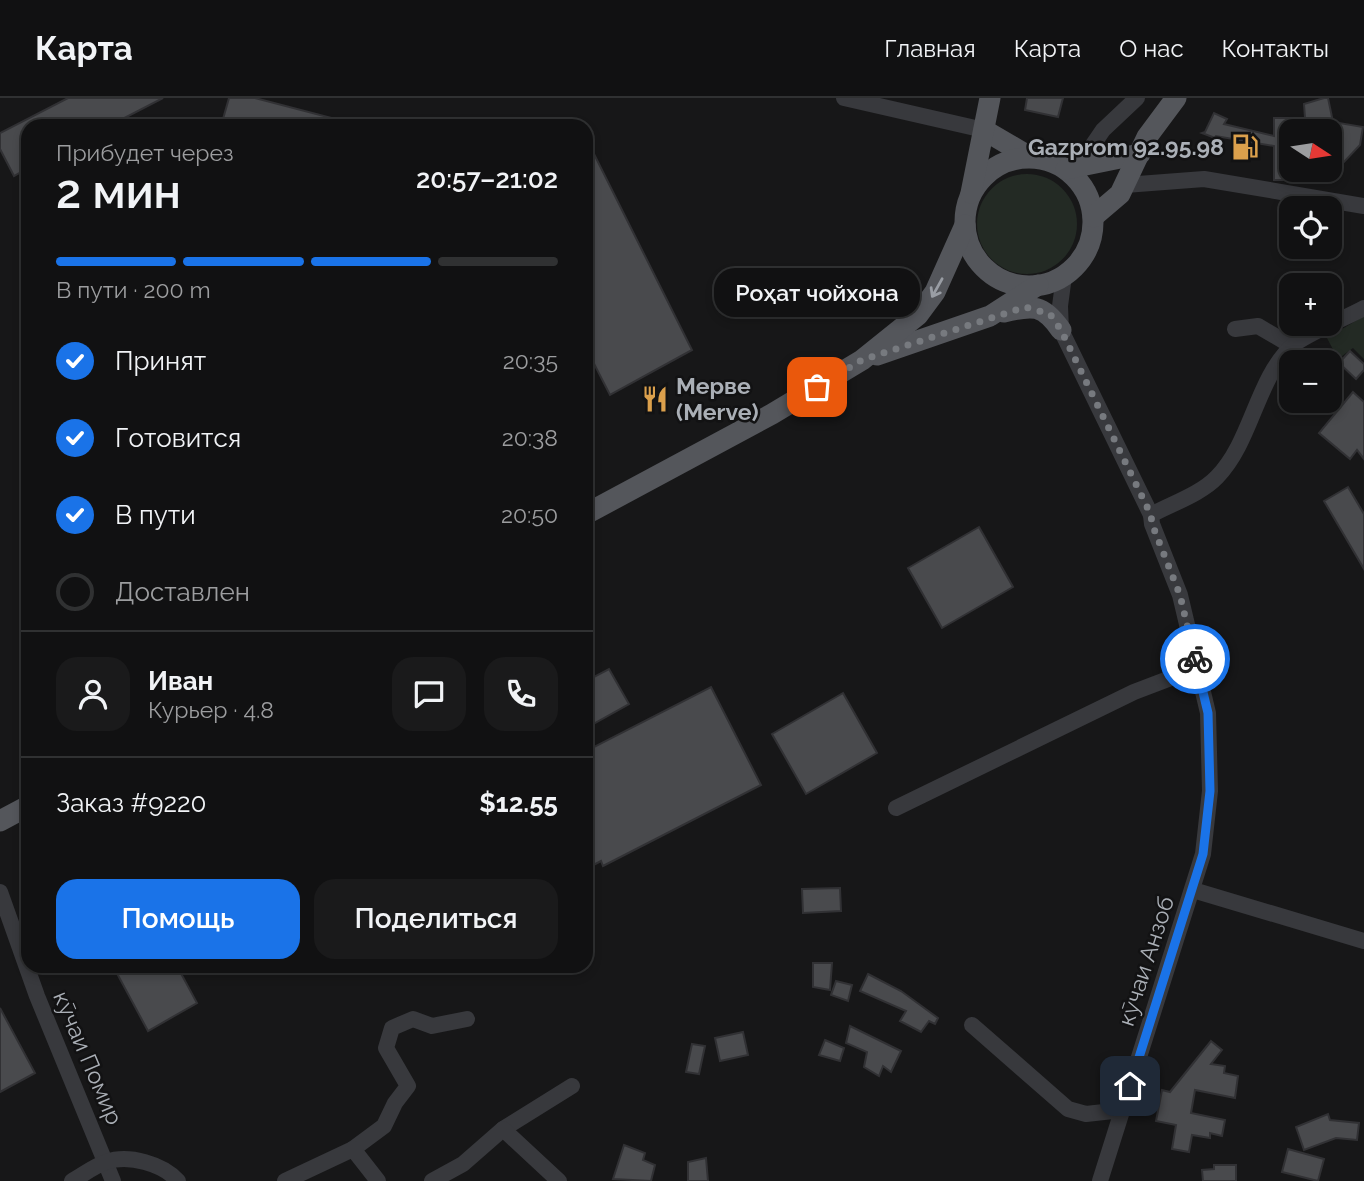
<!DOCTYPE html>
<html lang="ru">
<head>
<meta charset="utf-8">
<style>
	body { margin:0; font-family:Raleway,sans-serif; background:#1a1a1b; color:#f1f3f6; height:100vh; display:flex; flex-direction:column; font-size:26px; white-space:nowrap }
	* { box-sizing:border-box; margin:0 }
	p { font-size:23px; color:#9c9d9f }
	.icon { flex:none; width:38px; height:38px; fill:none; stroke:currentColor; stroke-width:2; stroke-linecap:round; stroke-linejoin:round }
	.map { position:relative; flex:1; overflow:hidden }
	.details { position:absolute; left:21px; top:21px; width:572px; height:854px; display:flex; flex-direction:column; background:#111112; border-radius:21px; box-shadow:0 4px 10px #0003,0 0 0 2px #303132 }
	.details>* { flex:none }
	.needle { width:46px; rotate:102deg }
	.buttons { position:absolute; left:1279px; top:21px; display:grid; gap:14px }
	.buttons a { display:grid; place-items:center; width:63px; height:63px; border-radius:14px; background:#111112; box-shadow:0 4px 10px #0003,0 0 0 2px #303132; font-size:35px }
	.pin { position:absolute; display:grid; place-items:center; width:60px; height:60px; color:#fff; margin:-30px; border-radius:14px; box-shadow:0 4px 10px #0006 }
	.courier { position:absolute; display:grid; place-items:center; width:70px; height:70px; margin:-35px; border:5px solid #1a73e8; border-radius:50%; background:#fff; color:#222; box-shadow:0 2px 9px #0007 }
	.bubble { position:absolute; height:49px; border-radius:21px; background:#111112; box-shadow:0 4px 10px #0003,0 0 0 2px #303132; font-size:23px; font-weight:600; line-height:49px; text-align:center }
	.head em { font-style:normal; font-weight:600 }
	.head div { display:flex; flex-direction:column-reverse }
	.head { display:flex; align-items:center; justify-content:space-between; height:119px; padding:0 35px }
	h1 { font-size:46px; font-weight:600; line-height:52px }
	.bar { display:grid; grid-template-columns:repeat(4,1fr); gap:10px 7px; align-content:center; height:84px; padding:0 35px }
	.bar i { height:9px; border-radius:5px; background:#303132 }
	.bar .on { background:#1a73e8 }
	.bar p { grid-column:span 4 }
	.line { display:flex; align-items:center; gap:18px; padding:0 35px; border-top:2px solid #303132 }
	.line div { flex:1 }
	.round { display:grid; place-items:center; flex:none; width:74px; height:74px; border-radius:21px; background:#1a1a1b }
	ol { padding:0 35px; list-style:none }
	li { display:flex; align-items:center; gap:21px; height:77px }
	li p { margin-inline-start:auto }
	li .icon { padding:7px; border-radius:50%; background:#1a73e8; color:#fff; stroke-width:4 }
	li:last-child { color:#9c9d9f }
	li i { width:38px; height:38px; border:4px solid #303132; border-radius:50% }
	.button { display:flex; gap:14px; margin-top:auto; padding:14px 35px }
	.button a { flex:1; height:80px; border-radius:21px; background:#1a73e8; color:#fff; font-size:28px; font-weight:600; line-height:80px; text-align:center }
	.button a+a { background:#1a1a1b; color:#f1f3f6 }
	header { display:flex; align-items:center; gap:42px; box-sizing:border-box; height:98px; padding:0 35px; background:#111112; border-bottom:2px solid #303132 }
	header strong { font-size:33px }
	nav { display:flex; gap:38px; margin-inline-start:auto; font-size:24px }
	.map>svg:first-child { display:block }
	.green { fill:#232a24 }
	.building { fill:#494a4d; stroke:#313134; stroke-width:2 }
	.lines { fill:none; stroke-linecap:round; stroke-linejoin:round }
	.minor { stroke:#38393d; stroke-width:16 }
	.major { stroke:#54565b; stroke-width:21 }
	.oneway { stroke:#999da4 }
	.done { stroke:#777a7f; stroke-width:7; stroke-dasharray:0 12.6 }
	.route { stroke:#1a73e8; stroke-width:9 }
	.labels { text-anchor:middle; stroke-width:5; stroke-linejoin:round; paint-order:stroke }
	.poi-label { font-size:23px; font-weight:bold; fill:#aaafb6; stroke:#121213; text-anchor:end }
	.street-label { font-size:23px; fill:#aaafb6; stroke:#121213 }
</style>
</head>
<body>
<header>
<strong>Карта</strong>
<nav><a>Главная</a><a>Карта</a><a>О нас</a><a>Контакты</a></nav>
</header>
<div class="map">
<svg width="1364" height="1083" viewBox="0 0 1364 1083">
	<rect width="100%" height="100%" fill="#171718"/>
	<g class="green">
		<circle cx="1027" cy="126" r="50"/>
		<polygon points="1364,218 1364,261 1353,250 1338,261 1327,240"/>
	</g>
	<g class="building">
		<polygon points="68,0 163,0 109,28 28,28 28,70 14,78 0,51 0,35"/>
		<polygon points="229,0 255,0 347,24 347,28 221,28"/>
		<polygon points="1027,0 1063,0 1058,19 1025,12"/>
		<polygon points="1324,0 1328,0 1333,24 1363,29 1360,47 1344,64 1330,61 1330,33 1292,33 1292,43 1287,44 1288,82 1274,82 1274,48 1216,38 1215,40 1202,35 1205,34 1214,15 1227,21 1224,26 1274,38 1274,20 1305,20 1304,6"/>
		<polygon points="586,40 692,252 610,297 586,250"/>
		<polygon points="1350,253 1364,266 1364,272 1356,281 1339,265"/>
		<polygon points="1353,294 1364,304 1364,361 1357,352 1350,361 1319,335"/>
		<polygon points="1348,389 1364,416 1364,471 1324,403"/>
		<polygon points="979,429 1013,489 942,530 908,470"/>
		<polygon points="609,571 629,606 586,630 586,583"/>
		<polygon points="711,589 761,687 603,768 601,763 586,771 586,653"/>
		<polygon points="843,595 877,655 806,696 772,636"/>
		<polygon points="840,790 841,813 803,815 802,791"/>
		<polygon points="813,865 832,865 830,892 813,889"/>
		<polygon points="113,868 177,868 197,905 148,933"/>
		<polygon points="868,876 901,893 938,920 935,926 929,923 921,934 900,923 906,913 860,893"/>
		<polygon points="836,883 852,887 848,903 831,897"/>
		<polygon points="0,910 35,975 0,994"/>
		<polygon points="850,928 901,953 891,974 883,968 879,978 864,969 867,954 846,945"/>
		<polygon points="743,934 748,957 720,963 715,940"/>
		<polygon points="825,942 844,950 840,963 819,957"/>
		<polygon points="1211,943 1222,952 1211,966 1225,968 1224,975 1238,978 1235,1000 1195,992 1191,1015 1225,1022 1222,1038 1210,1035 1210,1040 1192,1037 1189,1054 1172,1051 1176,1027 1156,1023 1162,992 1170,994"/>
		<polygon points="692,946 705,948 699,976 686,974"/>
		<polygon points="1328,1016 1330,1022 1359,1025 1357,1042 1336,1040 1304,1052 1296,1029"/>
		<polygon points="624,1047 645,1055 643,1062 655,1067 651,1083 613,1081"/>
		<polygon points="1288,1051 1324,1061 1318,1083 1282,1074"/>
		<polygon points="706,1060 708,1083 688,1083 688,1064"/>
		<polygon points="1214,1067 1236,1067 1236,1083 1203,1083 1202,1072 1214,1071"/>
	</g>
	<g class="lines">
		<g class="minor">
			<polyline points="844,0 984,32"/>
			<polyline points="1077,70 1103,32 1137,0"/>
			<polyline points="1125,87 1204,81 1364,108"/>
			<polyline points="1064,178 1060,208 1061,232 1151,417 1152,426 1180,497 1208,615 1210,693 1203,756 1100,1083"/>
			<polyline points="1235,231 1258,228 1292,248"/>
			<path d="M 1151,417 C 1171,406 1201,396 1217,379 C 1252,343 1256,282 1292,248 C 1306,236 1346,220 1364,210"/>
			<polyline points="896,710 1134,594 1197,570"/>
			<polyline points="1193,792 1364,843"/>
			<polyline points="0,794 37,898 113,1083"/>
			<polyline points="972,927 1068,1011 1086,1016 1122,1012"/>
			<polyline points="503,1031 572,988"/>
			<polyline points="353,1051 384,1028 395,1005 408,988 386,950 392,930 413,921 432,928 467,921"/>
			<path d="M 72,1083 C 83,1077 94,1068 106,1064 C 129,1056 163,1066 178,1083"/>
			<polyline points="285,1083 353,1051 378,1083"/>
			<polyline points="432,1083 463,1066 503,1031 559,1083"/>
		</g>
		<g class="major">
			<polyline points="984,32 1030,59"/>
			<circle cx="1029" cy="124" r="64"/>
			<polyline points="1066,71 1140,56"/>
			<polyline points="971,95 990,0"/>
			<polyline points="1093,119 1120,96 1147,39 1176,0"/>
			<path d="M 1004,214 C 1033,207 1043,206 1061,232"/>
			<polyline points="877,257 990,218 1038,187"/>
			<polyline points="586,416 772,316 862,262 918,217 935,194 965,127"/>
			<polyline points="0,723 28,708"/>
		</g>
	</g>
	<defs><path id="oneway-shaft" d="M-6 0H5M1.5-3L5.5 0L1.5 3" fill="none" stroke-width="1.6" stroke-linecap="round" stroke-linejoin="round" transform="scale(1.75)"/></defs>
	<use class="oneway" href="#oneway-shaft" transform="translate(937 190) rotate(119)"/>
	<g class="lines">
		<polyline class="done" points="817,289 862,262 1025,209 1050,216 1061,232 1151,417 1152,426 1180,497 1195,561"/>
		<polyline class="route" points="1130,988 1203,756 1210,693 1208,615 1195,561"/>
	</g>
	<defs>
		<g id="fuel-bare" transform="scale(2.1)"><path d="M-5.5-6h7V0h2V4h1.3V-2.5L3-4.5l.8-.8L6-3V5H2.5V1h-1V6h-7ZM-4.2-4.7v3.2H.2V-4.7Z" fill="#dba04c" stroke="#121213" stroke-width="2.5" paint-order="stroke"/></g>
		<g id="restaurant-bare" transform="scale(2.1)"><path d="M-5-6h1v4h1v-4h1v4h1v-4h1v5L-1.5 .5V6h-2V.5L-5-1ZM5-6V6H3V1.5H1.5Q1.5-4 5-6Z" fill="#dba04c" stroke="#121213" stroke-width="2.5" paint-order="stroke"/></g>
	</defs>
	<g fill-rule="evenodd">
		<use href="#fuel-bare" x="1245" y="49"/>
		<use href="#restaurant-bare" x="655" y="301"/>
	</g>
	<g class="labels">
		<g class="poi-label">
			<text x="1224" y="57">Gazprom 92.95.98</text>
			<text x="676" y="296" text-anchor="start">Мерве<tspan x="676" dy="26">(Merve)</tspan></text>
		</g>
		<g class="street-label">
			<text transform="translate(1146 863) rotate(-72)" y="8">кӯчаи Анзоб</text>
			<text transform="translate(88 960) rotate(67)" y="8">кӯчаи Помир</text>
		</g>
	</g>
</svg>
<div class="buttons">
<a><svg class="needle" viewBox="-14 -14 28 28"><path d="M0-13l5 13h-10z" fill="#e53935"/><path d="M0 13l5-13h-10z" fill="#9c9d9f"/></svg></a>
<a><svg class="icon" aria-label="locate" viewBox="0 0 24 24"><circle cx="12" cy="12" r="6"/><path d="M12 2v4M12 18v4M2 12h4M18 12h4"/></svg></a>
<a>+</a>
<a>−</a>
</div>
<div class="pin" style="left:817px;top:289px;background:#ea580c"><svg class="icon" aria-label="bag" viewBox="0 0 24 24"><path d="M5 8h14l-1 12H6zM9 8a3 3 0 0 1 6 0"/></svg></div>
<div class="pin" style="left:1130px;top:988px;background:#1f2937"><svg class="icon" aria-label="home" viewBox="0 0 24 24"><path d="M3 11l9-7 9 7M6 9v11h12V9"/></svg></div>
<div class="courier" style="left:1195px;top:561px"><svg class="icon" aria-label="bike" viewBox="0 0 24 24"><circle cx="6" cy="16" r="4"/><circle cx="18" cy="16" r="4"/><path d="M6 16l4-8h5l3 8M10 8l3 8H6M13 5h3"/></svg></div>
<div class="bubble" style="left:714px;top:170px;width:206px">Роҳат чойхона</div>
<section class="details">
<div class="head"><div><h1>2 мин</h1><p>Прибудет через</p></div><em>20:57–21:02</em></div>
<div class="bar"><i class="on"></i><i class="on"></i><i class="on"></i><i></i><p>В пути · 200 m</p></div>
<ol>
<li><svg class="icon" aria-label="check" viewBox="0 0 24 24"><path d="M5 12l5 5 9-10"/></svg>Принят<p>20:35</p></li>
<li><svg class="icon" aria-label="check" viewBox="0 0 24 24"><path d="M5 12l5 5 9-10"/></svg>Готовится<p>20:38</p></li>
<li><svg class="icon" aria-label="check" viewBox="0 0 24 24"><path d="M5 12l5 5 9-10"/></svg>В пути<p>20:50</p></li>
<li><i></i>Доставлен</li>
</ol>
<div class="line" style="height:126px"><a class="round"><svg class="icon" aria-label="person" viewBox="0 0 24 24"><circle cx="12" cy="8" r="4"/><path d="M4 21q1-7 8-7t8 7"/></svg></a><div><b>Иван</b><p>Курьер · 4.8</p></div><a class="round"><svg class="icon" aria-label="chat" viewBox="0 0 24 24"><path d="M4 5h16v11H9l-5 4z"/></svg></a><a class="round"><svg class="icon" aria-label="phone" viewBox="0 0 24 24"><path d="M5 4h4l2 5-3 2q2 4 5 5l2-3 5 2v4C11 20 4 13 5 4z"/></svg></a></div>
<div class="line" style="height:91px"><div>Заказ #9220</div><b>$12.55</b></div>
<div class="button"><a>Помощь</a><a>Поделиться</a></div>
</section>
</div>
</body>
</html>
